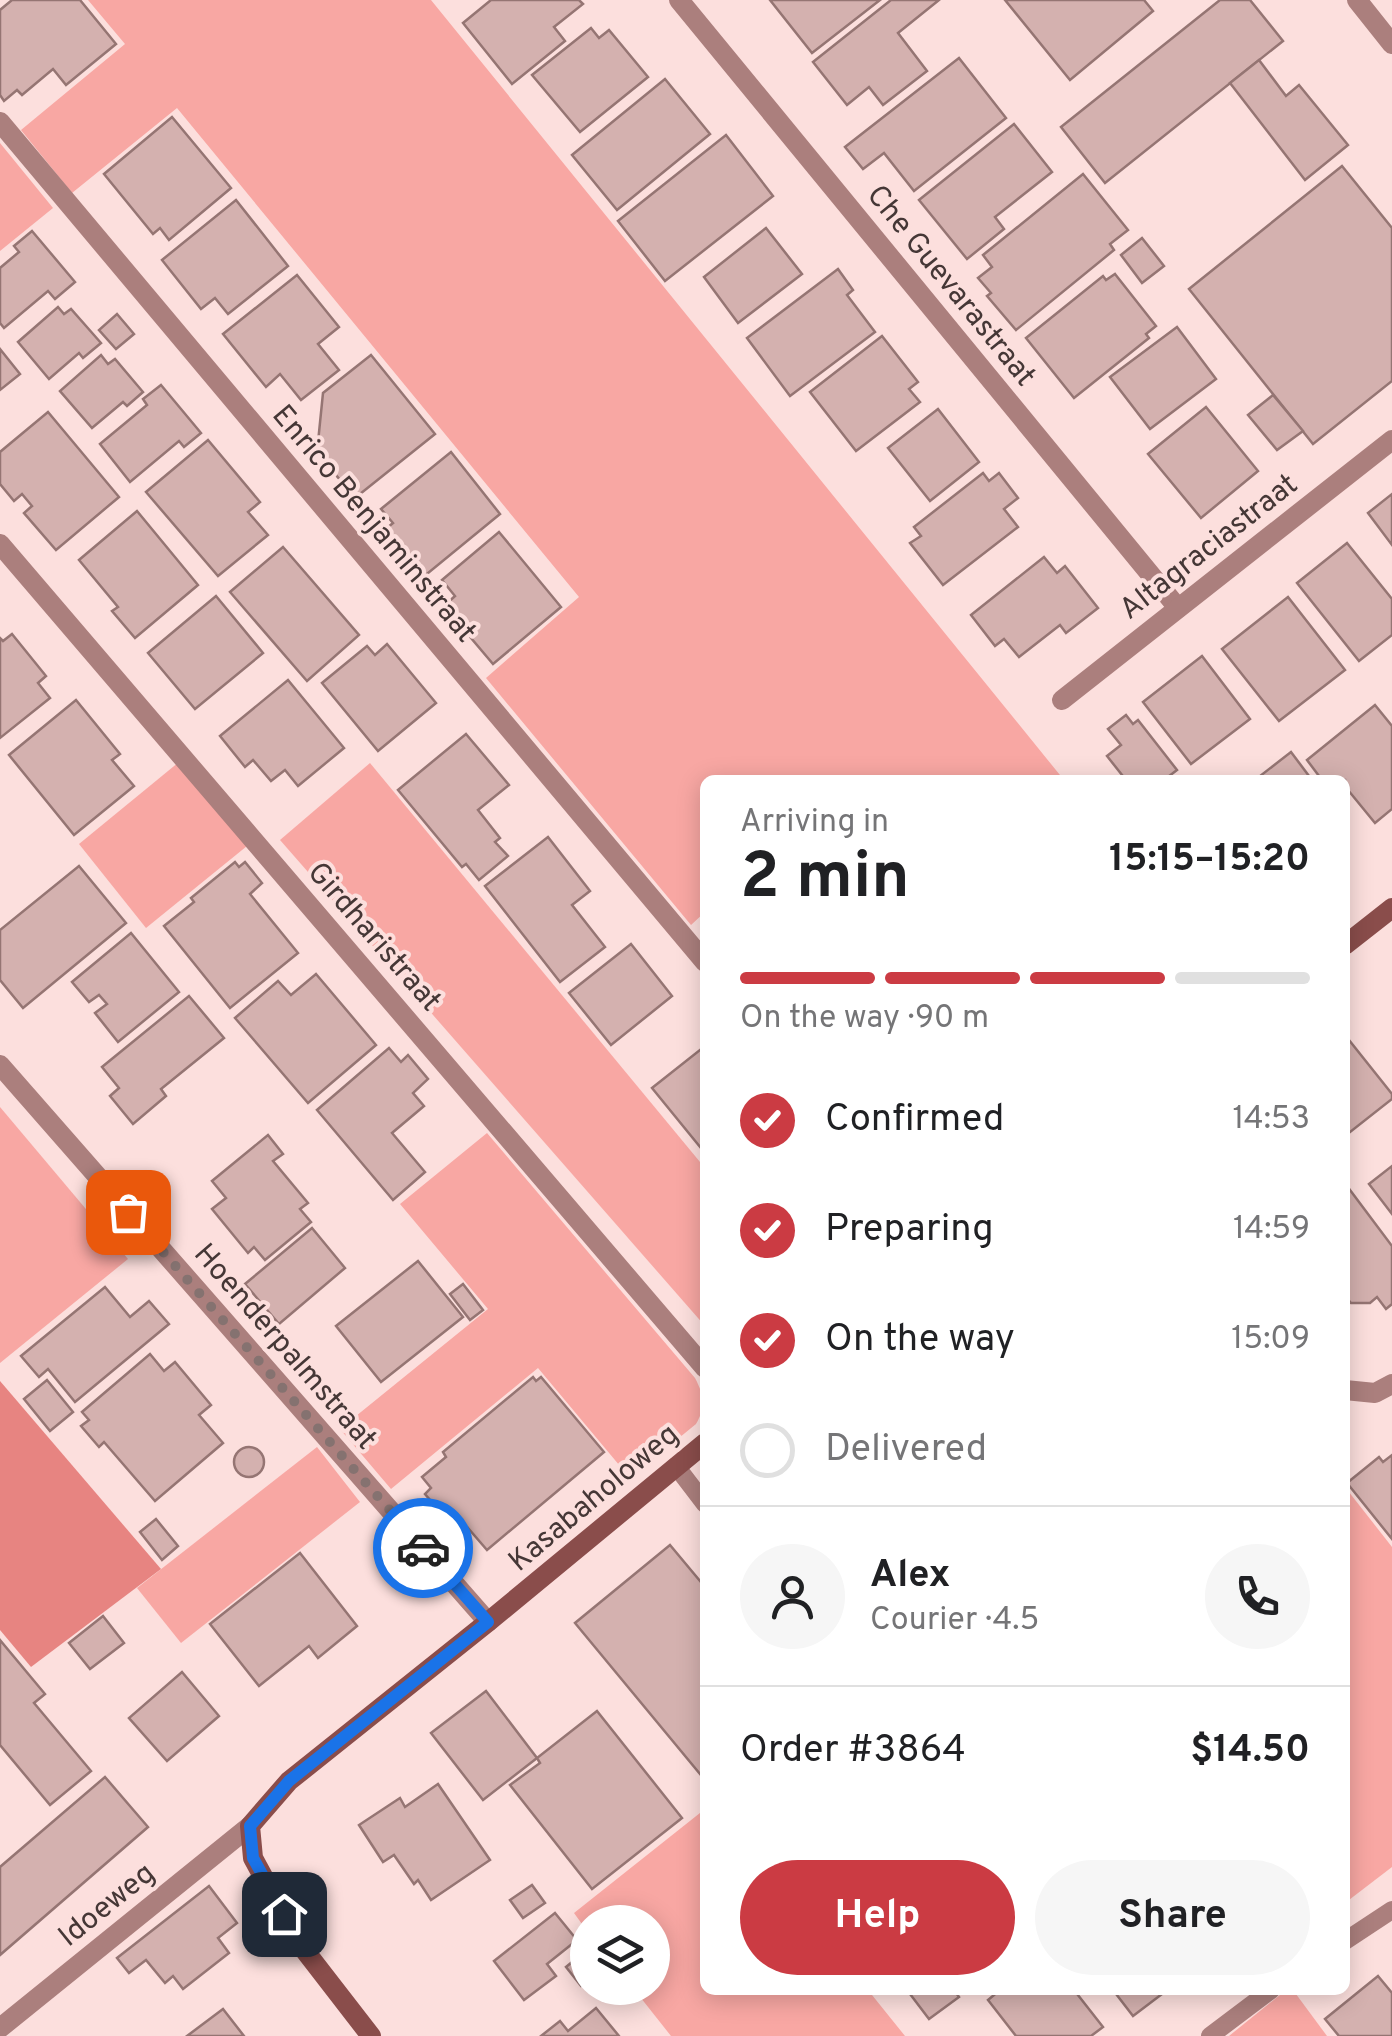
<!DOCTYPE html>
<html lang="en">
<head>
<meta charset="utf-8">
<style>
	body { margin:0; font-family:Overpass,sans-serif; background:#f6f6f6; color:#202124; height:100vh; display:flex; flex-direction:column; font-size:38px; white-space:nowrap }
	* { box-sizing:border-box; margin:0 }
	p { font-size:32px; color:#757577 }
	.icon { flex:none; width:55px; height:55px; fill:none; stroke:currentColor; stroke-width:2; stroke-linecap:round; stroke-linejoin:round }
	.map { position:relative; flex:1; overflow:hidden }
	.drawer { position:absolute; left:700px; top:775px; width:650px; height:1220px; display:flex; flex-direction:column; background:#fff; border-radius:15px; box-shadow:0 5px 25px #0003 }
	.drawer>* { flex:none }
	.buttons { position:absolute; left:570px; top:1905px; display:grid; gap:20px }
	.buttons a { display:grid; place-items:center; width:100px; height:100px; border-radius:50%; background:#fff; box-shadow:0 5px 25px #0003; font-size:50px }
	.pin { position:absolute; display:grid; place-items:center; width:85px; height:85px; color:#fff; margin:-42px; border-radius:20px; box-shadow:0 5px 15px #0006 }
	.courier { position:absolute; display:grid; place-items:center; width:100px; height:100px; margin:-50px; border:8px solid #1a73e8; border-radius:50%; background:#fff; color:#222; box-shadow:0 2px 12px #0007 }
	.headline em { font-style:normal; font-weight:700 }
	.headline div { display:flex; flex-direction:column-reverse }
	.headline { display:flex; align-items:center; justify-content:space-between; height:170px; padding:0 40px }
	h1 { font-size:65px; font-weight:700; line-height:75px }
	.bar { display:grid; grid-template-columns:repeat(4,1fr); gap:15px 10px; align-content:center; height:120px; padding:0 40px }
	.bar i { height:12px; border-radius:8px; background:#e0e0e0 }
	.bar .current { background:#cb3b43 }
	.bar p { grid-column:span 4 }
	.line { display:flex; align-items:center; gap:25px; padding:0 40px; border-top:2px solid #e0e0e0 }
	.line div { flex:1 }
	.round { display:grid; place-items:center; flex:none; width:105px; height:105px; border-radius:52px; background:#f6f6f6 }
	ol { padding:0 40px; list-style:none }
	li { display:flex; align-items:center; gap:30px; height:110px }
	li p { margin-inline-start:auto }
	li .icon { padding:10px; border-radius:50%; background:#cb3b43; color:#fff; stroke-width:4 }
	li:last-child { color:#757577 }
	li i { width:55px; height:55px; border:5px solid #e0e0e0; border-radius:50% }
	.button { display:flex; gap:20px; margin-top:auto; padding:20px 40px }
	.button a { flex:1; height:115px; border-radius:60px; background:#cb3b43; color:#fff; font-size:40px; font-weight:700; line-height:115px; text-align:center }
	.button a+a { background:#f6f6f6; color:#202124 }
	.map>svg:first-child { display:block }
	.green { fill:#f8a7a3 }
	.forest { fill:#e78481 }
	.building { fill:#d4b1af; stroke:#957573; stroke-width:2.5 }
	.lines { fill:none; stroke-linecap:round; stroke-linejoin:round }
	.lane { stroke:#ab7f7d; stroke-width:18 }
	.street { stroke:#ab7f7d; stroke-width:20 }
	.secondary { stroke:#8a4d4b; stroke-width:20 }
	.done { stroke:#857270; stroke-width:10; stroke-dasharray:0 18 }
	.route { stroke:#1a73e8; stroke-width:12 }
	.labels { text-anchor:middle; stroke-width:8; stroke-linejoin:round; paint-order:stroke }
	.street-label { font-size:30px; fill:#453736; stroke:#fcdfdd }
</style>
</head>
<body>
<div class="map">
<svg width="1392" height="2036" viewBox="0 0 1392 2036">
	<rect width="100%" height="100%" fill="#fcdfdd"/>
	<g class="green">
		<polygon points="88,0 431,0 1064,780 705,780 705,912 691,925 486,678 579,597 177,108 72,193 21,130 125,44"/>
		<polygon points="0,143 53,208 0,251"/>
		<polygon points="179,762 247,846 146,928 79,844"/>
		<polygon points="370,763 705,1168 705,1326 280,840"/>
		<polygon points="0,1107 128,1259 0,1363"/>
		<path d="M 487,1133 L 695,1378 C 704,1395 706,1407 696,1424 L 630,1478 L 538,1368 L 391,1489 L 340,1429 L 488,1309 L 400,1204 Z"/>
		<polygon points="317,1447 360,1502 181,1643 137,1588"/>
		<polygon points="1345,1487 1392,1547 1392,1867 1345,1903"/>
		<polygon points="705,1809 705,1990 868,1990 905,2036 671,2036 633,1988 652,1988 652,1922 588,1922 587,1931 574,1913"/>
		<polygon points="1286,1990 1293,1990 1327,2036 1229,2036"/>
	</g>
	<polygon class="forest" points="0,1381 161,1569 31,1667 0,1630"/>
	<g class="building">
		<polygon points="12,0 80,0 116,44 66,85 53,69 22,95 17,90 4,101 0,95 0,10"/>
		<polygon points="491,0 579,0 583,4 554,27 565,41 512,84 463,23"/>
		<polygon points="770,0 880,0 812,53"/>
		<polygon points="891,0 939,0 898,33 927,71 883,105 869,87 847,105 813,62"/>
		<polygon points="1005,0 1144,0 1153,11 1070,80"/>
		<polygon points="1220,0 1250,0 1283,41 1105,183 1061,127"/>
		<polygon points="591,28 599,38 609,30 648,77 580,132 532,75"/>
		<polygon points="959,58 1006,118 914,191 884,153 863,169 845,147"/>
		<polygon points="1259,60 1286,96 1299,85 1348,145 1305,180 1230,83"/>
		<polygon points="665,79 710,134 617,210 572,155"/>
		<polygon points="172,117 231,188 169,240 160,228 153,234 104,174"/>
		<polygon points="1014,124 1052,172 995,217 1004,229 967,259 919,200"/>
		<polygon points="726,135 773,196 665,281 618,221"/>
		<polygon points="1342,166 1392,228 1392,381 1313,444 1189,289"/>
		<polygon points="1083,174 1128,230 1110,244 1114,250 1016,330 987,296 991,293 978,278 992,267 983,255"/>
		<polygon points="236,200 288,266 228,314 215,298 201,309 162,260"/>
		<polygon points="766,228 802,274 738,323 704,277"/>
		<polygon points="32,231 75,282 55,299 48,291 4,328 0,323 0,268 19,252 14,246"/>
		<polygon points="1142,238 1164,266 1142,283 1121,255"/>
		<polygon points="838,269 853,290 847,295 875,332 790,396 747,338"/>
		<polygon points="1115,274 1156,326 1146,334 1149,338 1074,398 1026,338 1103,276 1106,280"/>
		<polygon points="297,275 339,327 318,344 339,370 301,400 280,374 266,387 223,334"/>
		<polygon points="58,307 64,314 71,309 101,343 83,358 79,353 49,379 18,342"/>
		<polygon points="117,314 134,334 116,349 99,330"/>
		<polygon points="1177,327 1216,379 1150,429 1110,377"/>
		<polygon points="882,336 918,382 909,389 920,402 856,451 810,392"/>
		<polygon points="0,349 20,374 0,390"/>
		<polygon points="101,355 108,364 115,359 143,392 127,406 123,402 92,428 60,391"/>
		<polygon points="371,355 435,434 355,498 317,452 323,393"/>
		<polygon points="161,385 201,433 184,447 179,441 130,482 100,444 147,405 143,399"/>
		<polygon points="1273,395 1303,431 1277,450 1248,415"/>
		<polygon points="1206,407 1258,471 1201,518 1148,454"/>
		<polygon points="938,409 979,462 930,501 888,448"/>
		<polygon points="48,412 119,497 56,550 24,513 32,506 22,494 14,501 0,484 0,452"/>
		<polygon points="208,440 260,502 248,512 268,535 218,576 146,492"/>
		<polygon points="451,452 500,514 422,578 405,556 408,554 387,528 393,523 381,509"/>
		<polygon points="983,473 989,481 999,473 1018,498 1004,509 1018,527 943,585 910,543 921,536 914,527"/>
		<polygon points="1392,494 1392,545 1368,513"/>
		<polygon points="137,511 198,585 135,638 112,611 118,607 79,560"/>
		<polygon points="499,532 561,607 493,664 444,606 455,596 442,580"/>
		<polygon points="1347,543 1392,599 1392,635 1359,661 1297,583"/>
		<polygon points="283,547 359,635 307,681 230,592"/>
		<polygon points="1044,557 1057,573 1065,566 1098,608 1066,633 1060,625 1019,657 1004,639 995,646 971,615"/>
		<polygon points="216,596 263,653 195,709 148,653"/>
		<polygon points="1288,597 1345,670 1279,721 1222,649"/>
		<polygon points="12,634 46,676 38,683 50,698 0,738 0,638 3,641"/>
		<polygon points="387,644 436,703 378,751 322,683 367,646 375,655"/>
		<polygon points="1202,656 1250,719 1191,764 1143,702"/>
		<polygon points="288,680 344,748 298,786 285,770 271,781 253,760 245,767 220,736"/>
		<polygon points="76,700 120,754 112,760 134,786 74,835 9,755"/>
		<polygon points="1375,705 1392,726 1392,809 1375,823 1348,790 1345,793 1345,780 1322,780 1307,760"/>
		<polygon points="1126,715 1133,724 1138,720 1177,770 1164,780 1126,780 1107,756 1121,745 1108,729"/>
		<polygon points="466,734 509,785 478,810 500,838 495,842 508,856 479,880 466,864 462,867 398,790"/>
		<polygon points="1291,752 1312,780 1255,780"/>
		<polygon points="548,837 590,891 572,905 605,947 560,982 485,886"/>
		<polygon points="235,862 239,867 245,862 262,883 250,894 298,953 230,1008 164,926 194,902 191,898"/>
		<polygon points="79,866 126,923 23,1008 0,980 0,930"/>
		<polygon points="131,933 179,992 118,1042 95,1013 107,1004 99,995 89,1002 72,982"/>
		<polygon points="631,944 672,996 611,1045 569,993"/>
		<polygon points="316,974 376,1045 308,1103 235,1018 278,981 291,995"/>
		<polygon points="189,996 224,1038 161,1089 166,1096 133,1124 110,1096 119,1088 102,1067"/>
		<polygon points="1345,1035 1392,1094 1392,1099 1345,1136"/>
		<polygon points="705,1046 705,1153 652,1088"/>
		<polygon points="389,1048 401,1062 408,1055 428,1079 413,1093 424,1106 392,1133 425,1172 393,1200 317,1110"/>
		<polygon points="268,1135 283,1154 273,1161 308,1203 300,1209 311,1222 265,1260 254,1247 248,1253 212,1209 226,1198 212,1181"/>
		<polygon points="1392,1166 1392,1214 1369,1184"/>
		<polygon points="1347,1186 1392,1246 1392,1304 1386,1309 1377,1297 1370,1303 1351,1303 1345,1296 1345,1187"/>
		<polygon points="312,1228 345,1268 279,1324 245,1284"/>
		<polygon points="418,1261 463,1317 381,1382 336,1326"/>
		<polygon points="463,1284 483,1310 470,1320 450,1294"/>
		<polygon points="105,1287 130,1317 149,1301 169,1324 75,1402 48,1369 39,1377 21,1356"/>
		<polygon points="150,1354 164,1371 175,1362 211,1405 199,1415 223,1443 155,1501 104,1442 99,1447 81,1426 89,1420 82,1412"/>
		<polygon points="533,1377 536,1381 541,1377 604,1452 487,1550 468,1528 460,1535 425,1494 431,1488 422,1477 446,1457 443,1452"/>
		<polygon points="47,1380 73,1412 50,1431 24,1399"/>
		<circle cx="249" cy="1462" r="15"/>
		<polygon points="1392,1455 1392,1539 1347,1483 1379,1457 1383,1462"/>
		<polygon points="156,1519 178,1546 162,1560 140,1532"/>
		<polygon points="670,1545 705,1587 705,1780 575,1623"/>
		<polygon points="300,1553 357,1626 318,1658 309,1646 259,1686 210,1624"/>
		<polygon points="103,1616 124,1643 90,1669 69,1643"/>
		<polygon points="0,1640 45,1694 34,1703 91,1771 50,1805 0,1745"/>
		<polygon points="182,1672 219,1716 167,1761 129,1718"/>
		<polygon points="486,1691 537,1758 483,1800 431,1733"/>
		<polygon points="597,1711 682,1818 592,1889 510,1785 540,1763 537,1758"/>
		<polygon points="105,1777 148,1827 0,1955 0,1867"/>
		<polygon points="438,1784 490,1860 431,1900 418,1880 414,1884 394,1855 383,1862 359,1825 400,1798 405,1807"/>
		<polygon points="532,1885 545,1903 523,1918 510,1900"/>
		<polygon points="209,1886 237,1923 218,1938 229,1953 183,1989 173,1976 165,1983 146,1960 129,1973 117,1958"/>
		<polygon points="555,1913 577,1940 547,1964 556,1976 524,2000 494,1961"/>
		<polygon points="588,1949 588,1982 581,1986 566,1967"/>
		<polygon points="1378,1976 1392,1993 1392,2036 1339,2036 1325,2019"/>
		<polygon points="907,1990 954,1990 959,1997 929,2019"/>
		<polygon points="1000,1990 1074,1990 1103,2027 1091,2036 1016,2036 988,2000"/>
		<polygon points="1113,1990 1159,1990 1162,1994 1133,2016"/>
		<polygon points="596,2008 619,2036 541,2036 560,2021 568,2031"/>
		<polygon points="223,2009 244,2036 187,2036"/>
	</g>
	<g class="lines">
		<g class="lane">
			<polyline points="676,1466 705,1504"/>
			<polyline points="1345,1941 1392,1910"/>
			<polyline points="1210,2036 1271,1990"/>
		</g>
		<g class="street">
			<polyline points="679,0 1178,608"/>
			<polyline points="1357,0 1392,44"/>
			<polyline points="0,122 705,962"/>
			<polyline points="0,544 705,1368"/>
			<polyline points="1062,700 1392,440"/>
			<polyline points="0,1065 488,1622"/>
			<polyline points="1345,1390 1375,1393 1392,1384"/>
			<polyline points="0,2028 250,1826"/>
		</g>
		<g class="secondary">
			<polyline points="1345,945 1392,908"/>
			<polyline points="371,2036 299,1943 253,1858 250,1826 289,1781 488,1622 705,1443"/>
		</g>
	</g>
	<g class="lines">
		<polyline class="done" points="128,1212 423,1548"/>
		<polyline class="route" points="284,1914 253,1858 250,1826 289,1781 488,1622 423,1548"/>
	</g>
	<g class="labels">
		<g class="street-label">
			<text transform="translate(952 285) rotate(51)" y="10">Che Guevarastraat</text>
			<text transform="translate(375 523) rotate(50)" y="10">Enrico Benjaminstraat</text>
			<text transform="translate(1208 546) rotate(-38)" y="10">Altagraciastraat</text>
			<text transform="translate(375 936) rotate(49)" y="10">Girdharistraat</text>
			<text transform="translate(286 1346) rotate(49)" y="10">Hoenderpalmstraat</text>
			<text transform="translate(593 1497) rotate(-40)" y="10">Kasabaholoweg</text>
			<text transform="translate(106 1904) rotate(-39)" y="10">Idoeweg</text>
		</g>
	</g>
</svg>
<div class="buttons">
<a><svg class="icon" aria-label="layers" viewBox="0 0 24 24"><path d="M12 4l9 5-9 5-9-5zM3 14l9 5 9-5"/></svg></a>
</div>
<div class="pin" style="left:128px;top:1212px;background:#ea580c"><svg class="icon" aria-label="bag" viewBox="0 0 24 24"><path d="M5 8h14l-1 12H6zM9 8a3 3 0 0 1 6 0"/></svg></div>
<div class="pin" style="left:284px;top:1914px;background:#1f2937"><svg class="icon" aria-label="home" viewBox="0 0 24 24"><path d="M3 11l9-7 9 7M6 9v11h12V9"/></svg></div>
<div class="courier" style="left:423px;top:1548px"><svg class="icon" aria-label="car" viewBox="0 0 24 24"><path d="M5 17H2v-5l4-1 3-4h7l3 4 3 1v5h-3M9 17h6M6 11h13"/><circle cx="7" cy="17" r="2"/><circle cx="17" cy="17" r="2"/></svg></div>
<section class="drawer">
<div class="headline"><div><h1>2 min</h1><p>Arriving in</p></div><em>15:15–15:20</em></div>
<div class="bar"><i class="current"></i><i class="current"></i><i class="current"></i><i></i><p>On the way · 90 m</p></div>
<ol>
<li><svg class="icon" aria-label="check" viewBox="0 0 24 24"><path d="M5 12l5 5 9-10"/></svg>Confirmed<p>14:53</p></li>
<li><svg class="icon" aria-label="check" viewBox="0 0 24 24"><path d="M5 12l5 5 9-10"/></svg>Preparing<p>14:59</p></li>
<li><svg class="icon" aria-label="check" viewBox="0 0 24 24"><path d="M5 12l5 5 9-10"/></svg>On the way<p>15:09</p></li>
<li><i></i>Delivered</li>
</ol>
<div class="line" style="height:180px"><a class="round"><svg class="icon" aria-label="person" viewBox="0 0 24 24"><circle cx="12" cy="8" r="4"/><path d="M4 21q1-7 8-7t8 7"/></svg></a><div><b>Alex</b><p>Courier · 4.5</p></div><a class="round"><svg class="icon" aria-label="phone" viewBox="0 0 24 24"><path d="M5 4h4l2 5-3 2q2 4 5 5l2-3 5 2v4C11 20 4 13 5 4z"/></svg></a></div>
<div class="line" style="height:130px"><div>Order #3864</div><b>$14.50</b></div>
<div class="button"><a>Help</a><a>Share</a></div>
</section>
</div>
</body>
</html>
